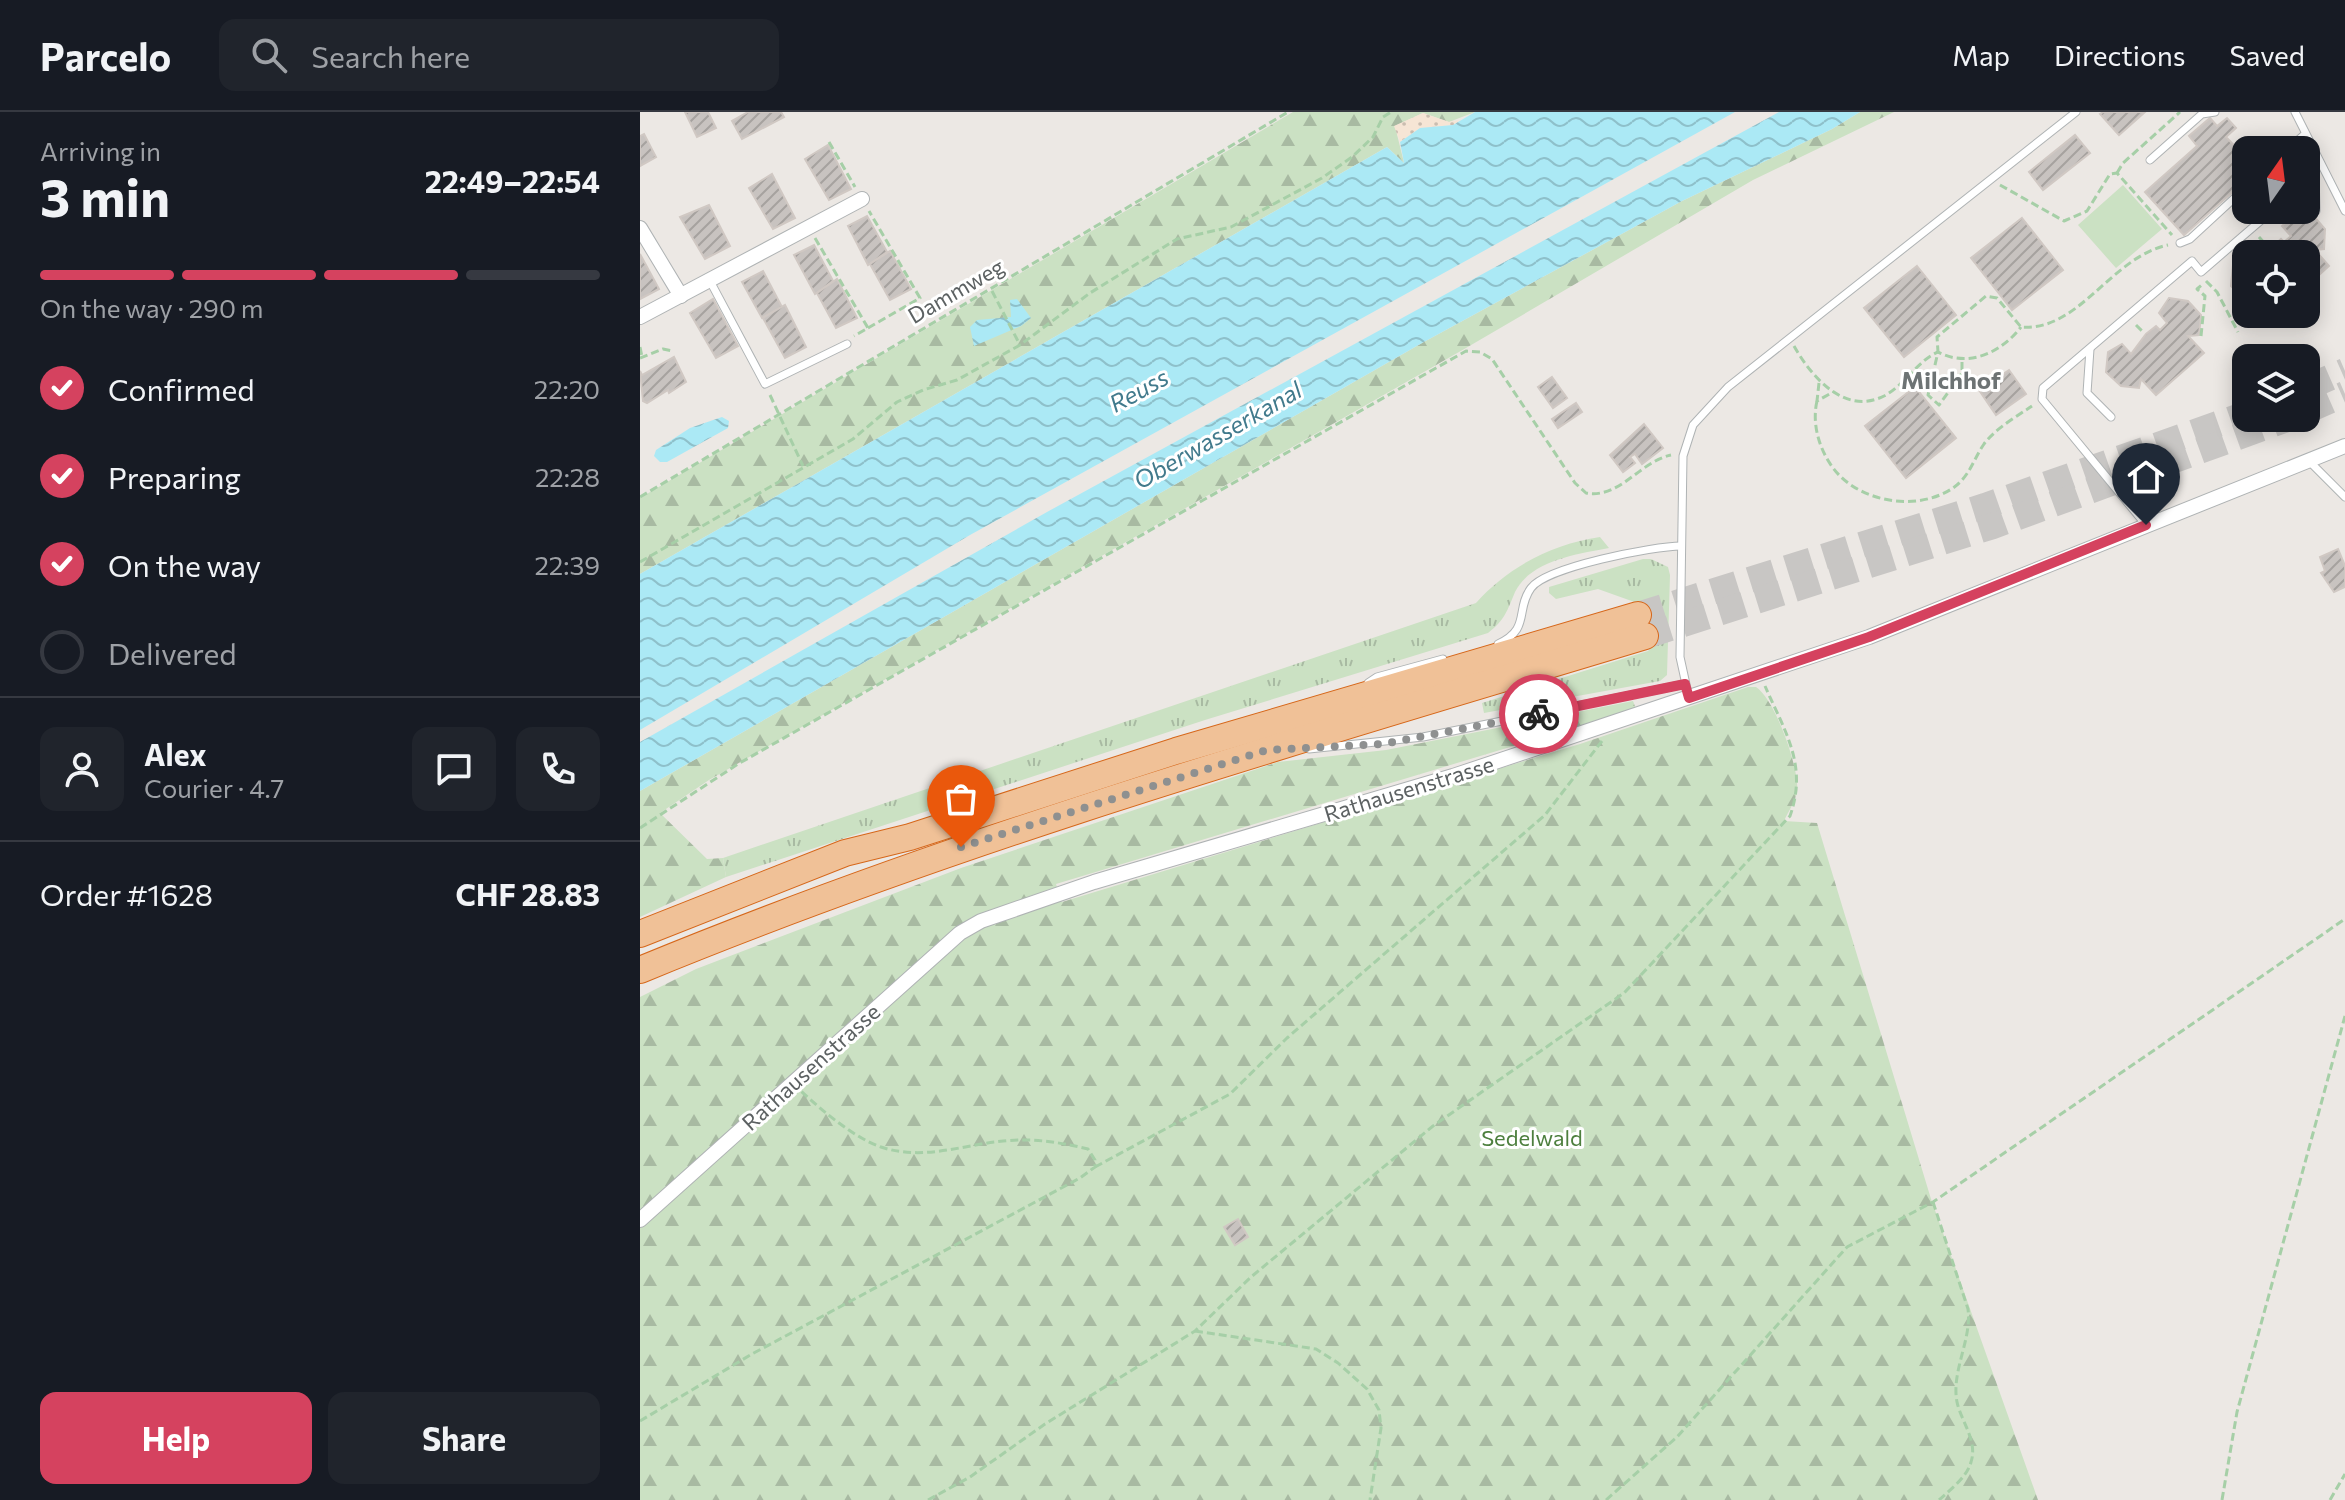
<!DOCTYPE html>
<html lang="en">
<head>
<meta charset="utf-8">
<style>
	body { margin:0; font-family:Commissioner,sans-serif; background:#20242c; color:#f1f3f6; height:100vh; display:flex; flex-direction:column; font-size:30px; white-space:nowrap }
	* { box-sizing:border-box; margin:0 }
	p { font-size:26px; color:#9ea1a6 }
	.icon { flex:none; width:44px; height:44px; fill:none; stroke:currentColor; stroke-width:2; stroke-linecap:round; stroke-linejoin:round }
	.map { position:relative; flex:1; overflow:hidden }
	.side { display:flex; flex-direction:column; background:#171b24; width:640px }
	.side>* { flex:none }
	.needle { width:52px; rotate:14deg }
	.fabs { position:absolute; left:1592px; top:24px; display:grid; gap:16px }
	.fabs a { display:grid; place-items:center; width:88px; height:88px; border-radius:16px; background:#171b24; box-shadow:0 4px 20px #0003; font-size:40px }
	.pin { position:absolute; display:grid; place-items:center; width:68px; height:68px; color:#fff; margin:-82px -34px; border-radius:50% 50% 50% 0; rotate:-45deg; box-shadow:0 0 8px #0007 }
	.pin .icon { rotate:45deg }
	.courier { position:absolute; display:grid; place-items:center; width:80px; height:80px; margin:-40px; border:6px solid #d5425f; border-radius:50%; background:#fff; color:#222; box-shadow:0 2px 10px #0007 }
	.summary em { font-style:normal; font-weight:700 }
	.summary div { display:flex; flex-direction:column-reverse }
	.summary { display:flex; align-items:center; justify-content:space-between; height:136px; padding:0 40px }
	h1 { font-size:52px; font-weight:700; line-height:60px }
	.bar { display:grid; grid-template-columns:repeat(4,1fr); gap:12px 8px; align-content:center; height:96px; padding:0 40px }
	.bar i { height:10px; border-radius:6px; background:#363941 }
	.bar .on { background:#d5425f }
	.bar p { grid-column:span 4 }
	.line { display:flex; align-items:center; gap:20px; padding:0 40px; border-top:2px solid #363941 }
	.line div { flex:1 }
	.round { display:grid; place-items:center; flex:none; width:84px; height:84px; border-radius:16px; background:#20242c }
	ol { padding:0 40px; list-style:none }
	li { display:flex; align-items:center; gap:24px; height:88px }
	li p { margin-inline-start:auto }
	li .icon { padding:8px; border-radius:50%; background:#d5425f; color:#fff; stroke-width:4 }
	li:last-child { color:#9ea1a6 }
	li i { width:44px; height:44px; border:4px solid #363941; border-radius:50% }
	.primary-button { display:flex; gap:16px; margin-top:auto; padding:16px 40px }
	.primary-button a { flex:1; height:92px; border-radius:16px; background:#d5425f; color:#fff; font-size:32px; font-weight:700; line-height:92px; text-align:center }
	.primary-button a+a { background:#20242c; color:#f1f3f6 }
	header { display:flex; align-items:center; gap:48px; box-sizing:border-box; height:112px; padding:0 40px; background:#171b24; border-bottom:2px solid #363941 }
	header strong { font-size:38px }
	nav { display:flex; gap:44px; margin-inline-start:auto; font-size:28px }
	.search { width:560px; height:72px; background:#20242c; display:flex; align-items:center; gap:20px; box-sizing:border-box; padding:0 28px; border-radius:16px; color:#9ea1a6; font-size:30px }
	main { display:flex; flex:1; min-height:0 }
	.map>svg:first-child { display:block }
	.grass { fill:url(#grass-tufts) }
	.forest { fill:url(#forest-firs) }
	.sand { fill:url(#sand-dots) }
	.pitch { fill:#cbe1c3 }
	.water { fill:url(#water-waves) }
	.building { fill:url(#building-hatch); stroke:#d0c8c3; stroke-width:2 }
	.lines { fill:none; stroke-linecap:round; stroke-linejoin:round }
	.highway-tunnel { stroke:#c8c6c4; stroke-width:26; stroke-dasharray:26 13; stroke-linecap:butt }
	.lane-casing { stroke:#afb3b4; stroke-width:9 }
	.street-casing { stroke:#afb3b4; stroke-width:16 }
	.highway-casing { stroke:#d6671a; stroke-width:28 }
	.path { stroke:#a6cfa7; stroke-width:3; stroke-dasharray:8 4; stroke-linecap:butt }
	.lane { stroke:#fff; stroke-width:7 }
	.street { stroke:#fff; stroke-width:14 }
	.highway { stroke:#f0c197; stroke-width:26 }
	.done { stroke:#8e9090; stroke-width:8; stroke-dasharray:0 14.4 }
	.route { stroke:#d5425f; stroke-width:10 }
	.labels { text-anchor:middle; stroke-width:6; stroke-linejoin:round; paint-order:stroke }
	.street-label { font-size:22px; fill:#5c6162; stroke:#fff }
	.park-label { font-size:22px; fill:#4d7f3e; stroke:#fff }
	.neighbourhood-label { font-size:24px; font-weight:bold; fill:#6d7374; stroke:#fff }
	.water-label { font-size:24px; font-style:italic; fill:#417a8c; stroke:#fff }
</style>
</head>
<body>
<header>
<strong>Parcelo</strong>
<div class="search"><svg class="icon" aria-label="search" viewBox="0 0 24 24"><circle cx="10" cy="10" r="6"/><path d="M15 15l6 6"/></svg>Search here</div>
<nav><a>Map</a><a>Directions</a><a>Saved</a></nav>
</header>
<main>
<section class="side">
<div class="summary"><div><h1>3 min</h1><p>Arriving in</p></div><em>22:49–22:54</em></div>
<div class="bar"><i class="on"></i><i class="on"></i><i class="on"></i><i></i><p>On the way · 290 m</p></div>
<ol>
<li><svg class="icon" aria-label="check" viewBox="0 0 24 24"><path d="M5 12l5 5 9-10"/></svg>Confirmed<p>22:20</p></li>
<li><svg class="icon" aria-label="check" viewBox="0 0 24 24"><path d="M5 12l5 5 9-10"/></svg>Preparing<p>22:28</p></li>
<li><svg class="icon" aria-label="check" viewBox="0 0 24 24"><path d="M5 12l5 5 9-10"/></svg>On the way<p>22:39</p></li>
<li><i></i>Delivered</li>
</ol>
<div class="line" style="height:144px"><a class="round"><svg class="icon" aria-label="person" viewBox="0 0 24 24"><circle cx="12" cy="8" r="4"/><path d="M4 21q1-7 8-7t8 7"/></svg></a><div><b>Alex</b><p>Courier · 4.7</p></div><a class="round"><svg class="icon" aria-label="chat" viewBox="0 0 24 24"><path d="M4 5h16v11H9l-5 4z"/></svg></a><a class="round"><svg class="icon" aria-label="phone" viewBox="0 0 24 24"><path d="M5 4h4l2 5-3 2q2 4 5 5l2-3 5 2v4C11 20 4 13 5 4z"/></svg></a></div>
<div class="line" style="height:104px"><div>Order #1628</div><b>CHF 28.83</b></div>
<div class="primary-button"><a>Help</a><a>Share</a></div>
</section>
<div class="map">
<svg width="1705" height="1388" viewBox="0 0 1705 1388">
	<defs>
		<pattern id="grass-tufts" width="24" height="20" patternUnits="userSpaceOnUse" patternTransform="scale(2)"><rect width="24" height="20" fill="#cbe1c3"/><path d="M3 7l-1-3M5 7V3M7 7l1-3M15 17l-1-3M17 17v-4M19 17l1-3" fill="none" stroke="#a8baa2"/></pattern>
		<pattern id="forest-firs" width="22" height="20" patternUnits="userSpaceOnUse" patternTransform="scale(2)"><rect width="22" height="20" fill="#cbe1c3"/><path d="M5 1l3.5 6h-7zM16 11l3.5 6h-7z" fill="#a8baa2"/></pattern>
		<pattern id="sand-dots" width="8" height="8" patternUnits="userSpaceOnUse" patternTransform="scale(2)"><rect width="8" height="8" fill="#f6e5d5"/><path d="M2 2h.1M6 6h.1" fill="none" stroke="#cabdb0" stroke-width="1.8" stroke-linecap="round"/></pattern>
		<pattern id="water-waves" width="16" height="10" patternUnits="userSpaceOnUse" patternTransform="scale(2)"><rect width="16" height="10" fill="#abe9f5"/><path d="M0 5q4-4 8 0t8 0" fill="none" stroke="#8ec0ca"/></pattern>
		<pattern id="building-hatch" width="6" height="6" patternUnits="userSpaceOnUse" patternTransform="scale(2)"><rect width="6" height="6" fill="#c8c3c0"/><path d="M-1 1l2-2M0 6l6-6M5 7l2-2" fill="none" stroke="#a6a29f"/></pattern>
	</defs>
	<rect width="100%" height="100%" fill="#ece8e4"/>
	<g class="grass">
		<path d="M 960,425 L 969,436 C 938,442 891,448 875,480 C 867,499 865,508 848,521 L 565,608 L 86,765 L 83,746 L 836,491 C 868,455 912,432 960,425 Z"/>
		<polygon points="1003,447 1011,447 1028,455 1030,463 1027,563 1020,569 844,601 842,591 1008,539 1011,536 1000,492 958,477 916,487 909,481 909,475"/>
	</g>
	<g class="forest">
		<polygon points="653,0 835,0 809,10 783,1 755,14 764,51 747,35 0,462 0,386"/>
		<polygon points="1220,0 1254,0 1113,68 826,236 69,668 20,701 67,747 83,746 86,765 0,805 0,679 782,231 1042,89 1192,17"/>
		<path d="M 1108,575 L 1116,575 C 1135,587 1160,657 1157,680 C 1155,690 1148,700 1144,709 L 1177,711 L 1291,1087 L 1398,1388 L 0,1388 L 0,885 L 56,857 L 321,756 L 638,650 L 746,638 L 993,589 L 996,597 L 416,772 L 422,790 L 940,632 Z"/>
	</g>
	<polygon class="sand" points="783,1 809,10 819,8 814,13 780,16 760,30 754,14"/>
	<polygon class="pitch" points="1483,73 1522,117 1476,156 1438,113"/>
	<g class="water">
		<polygon points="835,0 1095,0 330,423 0,618 0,462 747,35 764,51 760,30 780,16 813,13"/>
		<polygon points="1139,0 1220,0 1192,17 1042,89 782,231 0,679 0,630 407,400"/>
		<polygon points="377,187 391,206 381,214 334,234 330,215 337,208 371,205 370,188"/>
		<polygon points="82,305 89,309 88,316 27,350 20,350 14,344 16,338 50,316"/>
	</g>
	<g class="building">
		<polygon points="45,0 68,0 76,16 57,25"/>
		<polygon points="108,0 141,0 144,5 102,27 92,9"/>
		<polygon points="1463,0 1505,0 1479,23 1460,2"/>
		<polygon points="1570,6 1577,14 1587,6 1596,16 1586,25 1606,46 1606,84 1597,76 1544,123 1505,80 1557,34 1549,24"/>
		<polygon points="4,22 16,45 0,54 0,24"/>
		<polygon points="1435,23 1450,41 1403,78 1389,60"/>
		<polygon points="188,33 211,77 189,88 165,47"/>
		<polygon points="132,62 155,106 133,117 109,76"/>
		<polygon points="69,93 90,134 65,147 40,105"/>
		<polygon points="1656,101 1672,102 1685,117 1684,137 1675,138 1689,154 1666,175 1666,142 1625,142 1641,127 1644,130 1651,124 1642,114"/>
		<polygon points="227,104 247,140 228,153 208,114"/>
		<polygon points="1382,106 1423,158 1372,198 1331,146"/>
		<polygon points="174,133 193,169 175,182 154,143"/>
		<polygon points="250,139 271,177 250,188 230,152"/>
		<polygon points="0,142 19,177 0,187"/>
		<polygon points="1606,146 1606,188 1591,174 1593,153"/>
		<polygon points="1277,154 1316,203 1264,245 1224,196"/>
		<polygon points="123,159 142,195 122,206 102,170"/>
		<polygon points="197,167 217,206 196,216 177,181"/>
		<polygon points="1529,186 1548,189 1561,203 1559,223 1548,224 1564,241 1516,283 1501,267 1499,276 1481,274 1466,260 1468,240 1482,232 1491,242 1506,222 1516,214 1520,218 1527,211 1519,201"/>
		<polygon points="73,187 98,234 76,246 50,201"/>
		<polygon points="145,193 166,235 145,246 123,206"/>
		<polygon points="34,245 46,270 29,281 28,278 7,291 3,289 0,259 2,263"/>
		<polygon points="1369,258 1386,282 1356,303 1339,278"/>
		<polygon points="912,265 927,286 913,296 898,275"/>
		<polygon points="1275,275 1316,326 1266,366 1225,314"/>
		<polygon points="936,291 942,300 918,316 912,307"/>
		<polygon points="1004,312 1023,336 1002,352 995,342 990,345 995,351 983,360 970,343"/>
		<polygon points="1698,437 1705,454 1705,475 1694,480 1681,461 1685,459 1680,445"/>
		<polygon points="598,1107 608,1125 595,1133 584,1115"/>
	</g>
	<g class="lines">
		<g class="highway-tunnel">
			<polyline points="1666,276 1705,259"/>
			<polyline points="1666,299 1705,282"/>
			<polyline points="998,503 1345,394 1606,302"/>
			<polyline points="1005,524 1353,414 1650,306"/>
		</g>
		<g class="lane-casing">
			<g id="lane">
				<polyline points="1655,0 1705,99"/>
				<polyline points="1647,38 1665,22"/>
				<polyline points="1510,48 1562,2 1575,0"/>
				<polyline points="1675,61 1676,99"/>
				<polyline points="1540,131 1550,127 1601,80"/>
				<polyline points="70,169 125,272 207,232"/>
				<polyline points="1450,237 1447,281 1471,305"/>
				<polyline points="1670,350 1705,385"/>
				<polyline points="1506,413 1402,287 1403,276 1552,149 1561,160 1633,98"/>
				<path d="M 858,532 C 891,517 875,498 891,476 C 906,455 1014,434 1041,434"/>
				<polyline points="728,571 737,565 803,547"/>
				<polyline points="1049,586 1040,545 1043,344 1053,313 1088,275 1436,0"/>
				<polyline points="669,637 783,625 1045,572"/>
			</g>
		</g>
		<g class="street-casing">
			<g id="street">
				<polyline points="0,116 41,184"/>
				<polyline points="0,205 222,87"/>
				<polyline points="0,1108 320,821 341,809 454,770 813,664 1229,525 1705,334"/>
			</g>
		</g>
		<g class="highway-casing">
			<g id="highway">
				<polyline points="0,822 205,741 270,725 536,639 998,503"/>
				<path d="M 0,858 C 327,723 667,626 1005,524"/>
			</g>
		</g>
		<g class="path">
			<polyline points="189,30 215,75"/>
			<polyline points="1477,61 1483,51 1540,0"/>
			<polyline points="1360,73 1424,109 1447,99 1470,62 1477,61 1532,123"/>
			<polyline points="1619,125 1627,134"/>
			<polyline points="175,126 228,216 214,224"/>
			<polyline points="1566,169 1577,180 1598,220"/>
			<polyline points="352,179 380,233"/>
			<polyline points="1496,213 1503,220"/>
			<polyline points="228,216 280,186 229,99"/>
			<polyline points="1561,224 1565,184 1557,177 1563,172"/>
			<path d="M 1154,234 C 1171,264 1204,304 1244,284 C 1265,273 1277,249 1298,240 C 1328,256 1361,241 1381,215"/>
			<polyline points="0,235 2,245"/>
			<polyline points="0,246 23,237 33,239"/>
			<path d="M 1322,250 L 1322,261 L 1299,293 L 1288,283 L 1298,240 L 1297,225 L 1346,184 L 1357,186 L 1381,215 C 1439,220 1471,145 1528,133"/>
			<polyline points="1179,271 1177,289 1193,280"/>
			<polyline points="130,283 163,354"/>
			<path d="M 1177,289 C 1171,314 1181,344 1199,363 C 1226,391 1279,399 1313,376 C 1330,364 1333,348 1344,332 C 1356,316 1376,305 1392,294"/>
			<polyline points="0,385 648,0"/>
			<polyline points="0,450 213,327 257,290 283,278 317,268 380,233 450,181 537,127 591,115 682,66 712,45 733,25 743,5 751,0"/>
			<path d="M 0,716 L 98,652 L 826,239 L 840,240 L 852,247 L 935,371 L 946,381 C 980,387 999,350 1031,343"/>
			<polyline points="455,1055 590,982 647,926 905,703 962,629"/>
			<path d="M 1293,1090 L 1328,1197 C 1332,1228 1311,1259 1317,1290 C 1321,1309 1338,1329 1331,1350 C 1327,1365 1311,1377 1299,1388"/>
			<polyline points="555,1219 676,1237 698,1251 727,1277 739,1298 741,1316 730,1388"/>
			<path d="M 0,1309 L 112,1242 L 440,1066 L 455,1055 L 455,1048 L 448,1037 C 419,1030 393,1026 363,1029 C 322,1033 283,1049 241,1035 C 216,1027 181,998 161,979"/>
			<path d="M 288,1388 L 330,1365 L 405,1312 L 555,1219 L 611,1165 L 793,1014 L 984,881 L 1150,704 C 1168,653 1145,620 1125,574"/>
			<polyline points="966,1388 1037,1325 1207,1135 1293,1090 1705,807"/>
			<polyline points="1582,1388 1597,1300 1705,904"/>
			<polyline points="1690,1388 1705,1362"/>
		</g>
		<use href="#lane" class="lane"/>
		<use href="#street" class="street"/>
		<use href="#highway" class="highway"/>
	</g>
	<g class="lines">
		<polyline class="done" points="321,735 627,638 743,632 899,602"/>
		<polyline class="route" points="899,602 1045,572 1049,586 1229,525 1506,413"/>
	</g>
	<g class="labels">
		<g class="street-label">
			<text transform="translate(316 179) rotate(-30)" y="8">Dammweg</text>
			<text transform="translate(769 677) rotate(-17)" y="8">Rathausenstrasse</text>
			<text transform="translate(171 955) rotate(-42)" y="8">Rathausenstrasse</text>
		</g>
		<g class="park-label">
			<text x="892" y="1034">Sedelwald</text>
		</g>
		<g class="neighbourhood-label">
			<text x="1311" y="277">Milchhof</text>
		</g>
		<g class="water-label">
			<text transform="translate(499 279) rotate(-29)" y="8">Reuss</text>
			<text transform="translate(578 324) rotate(-30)" y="8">Oberwasserkanal</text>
		</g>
	</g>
</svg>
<div class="fabs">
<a><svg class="needle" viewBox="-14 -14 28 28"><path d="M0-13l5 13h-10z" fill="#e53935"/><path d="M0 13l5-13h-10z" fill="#9ea1a6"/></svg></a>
<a><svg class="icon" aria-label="locate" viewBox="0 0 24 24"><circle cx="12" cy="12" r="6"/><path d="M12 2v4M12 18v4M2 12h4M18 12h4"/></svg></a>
<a><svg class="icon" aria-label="layers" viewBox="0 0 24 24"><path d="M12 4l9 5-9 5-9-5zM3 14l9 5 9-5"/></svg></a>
</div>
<div class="pin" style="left:321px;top:735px;background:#ea580c"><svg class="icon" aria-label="bag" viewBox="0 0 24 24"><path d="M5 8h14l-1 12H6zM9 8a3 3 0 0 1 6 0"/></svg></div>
<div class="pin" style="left:1506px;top:413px;background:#1f2937"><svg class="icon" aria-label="home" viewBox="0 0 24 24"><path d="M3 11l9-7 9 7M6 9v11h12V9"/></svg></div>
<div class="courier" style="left:899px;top:602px"><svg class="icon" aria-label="bike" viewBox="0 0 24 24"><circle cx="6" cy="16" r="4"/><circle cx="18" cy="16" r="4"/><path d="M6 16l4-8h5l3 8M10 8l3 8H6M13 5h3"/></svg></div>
</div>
</main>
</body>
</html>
